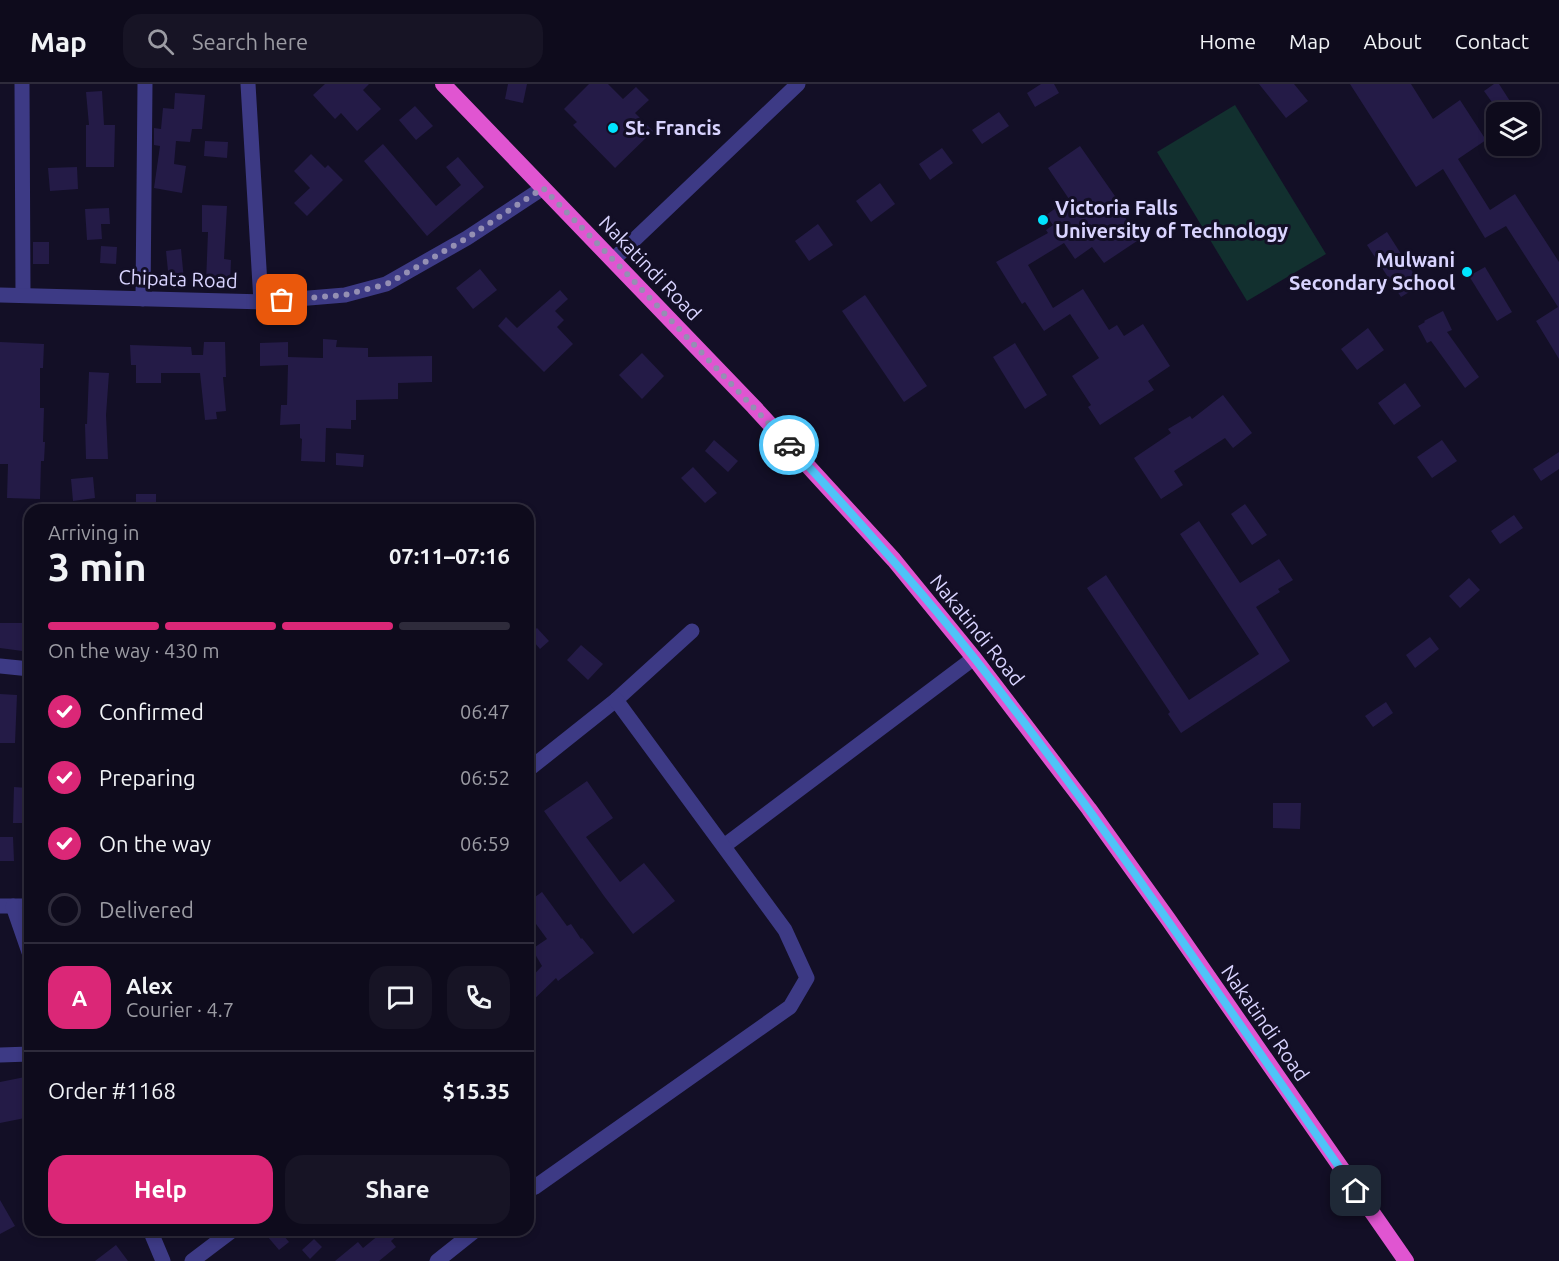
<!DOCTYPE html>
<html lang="en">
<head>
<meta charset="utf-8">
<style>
	body { margin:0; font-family:Ubuntu,sans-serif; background:#171425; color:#f1f3f6; height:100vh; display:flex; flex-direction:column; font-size:22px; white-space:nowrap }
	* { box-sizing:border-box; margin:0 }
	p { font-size:20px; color:#9b9ba3 }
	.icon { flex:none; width:33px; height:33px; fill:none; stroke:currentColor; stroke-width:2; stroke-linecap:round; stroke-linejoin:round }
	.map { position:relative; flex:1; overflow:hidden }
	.drawer { position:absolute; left:24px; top:420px; width:510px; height:732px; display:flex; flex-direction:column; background:#0e0b1c; border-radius:18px; box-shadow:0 3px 9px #0003,0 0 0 2px #2e2b3b }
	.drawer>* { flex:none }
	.tools { position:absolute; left:1486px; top:18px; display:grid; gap:12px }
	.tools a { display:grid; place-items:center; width:54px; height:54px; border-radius:12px; background:#0e0b1c; box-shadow:0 3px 9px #0003,0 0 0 2px #2e2b3b; font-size:30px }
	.pin { position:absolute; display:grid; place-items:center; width:51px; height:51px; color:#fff; margin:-26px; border-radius:12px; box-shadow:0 3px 9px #0006 }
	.courier { position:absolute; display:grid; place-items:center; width:60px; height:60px; margin:-30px; border:4px solid #4fc3f7; border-radius:50%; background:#fff; color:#222; box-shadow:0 2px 8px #0007 }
	.summary em { font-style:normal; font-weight:700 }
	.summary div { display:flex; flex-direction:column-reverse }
	.summary { display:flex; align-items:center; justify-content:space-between; height:102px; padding:0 24px }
	h1 { font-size:39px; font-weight:700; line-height:45px }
	.bar { display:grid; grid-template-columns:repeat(4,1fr); gap:9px 6px; align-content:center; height:72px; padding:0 24px }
	.bar i { height:8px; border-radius:4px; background:#2e2b3b }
	.bar .selected { background:#db2777 }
	.bar p { grid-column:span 4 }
	.line { display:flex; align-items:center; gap:15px; padding:0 24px; border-top:2px solid #2e2b3b }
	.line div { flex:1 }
	.round { display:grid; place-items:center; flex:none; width:63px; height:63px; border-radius:18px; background:#171425 }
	ol { padding:0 24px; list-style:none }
	li { display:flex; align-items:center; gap:18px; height:66px }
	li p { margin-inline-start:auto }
	li .icon { padding:6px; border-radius:50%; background:#db2777; color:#fff; stroke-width:4 }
	li:last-child { color:#9b9ba3 }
	li i { width:33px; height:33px; border:3px solid #2e2b3b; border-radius:50% }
	.action { display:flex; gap:12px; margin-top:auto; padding:12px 24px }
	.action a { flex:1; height:69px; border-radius:18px; background:#db2777; color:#fff; font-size:24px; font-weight:700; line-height:69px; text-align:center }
	.action a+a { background:#171425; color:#f1f3f6 }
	header { display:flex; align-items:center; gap:36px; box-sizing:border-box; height:84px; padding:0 30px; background:#0e0b1c; border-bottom:2px solid #2e2b3b }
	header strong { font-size:28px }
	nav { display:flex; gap:33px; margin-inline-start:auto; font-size:21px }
	.search { width:420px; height:54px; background:#171425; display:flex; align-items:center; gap:15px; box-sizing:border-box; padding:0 21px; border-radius:18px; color:#9b9ba3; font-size:22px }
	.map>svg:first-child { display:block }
	.green { fill:#12302f }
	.building { fill:#241b47 }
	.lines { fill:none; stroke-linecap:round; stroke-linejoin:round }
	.minor { stroke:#3d3a85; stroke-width:15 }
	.tertiary { stroke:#3d3a85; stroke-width:15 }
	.trunk { stroke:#e055d1; stroke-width:16 }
	.done { stroke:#948fb3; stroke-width:6; stroke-dasharray:0 10.8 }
	.route { stroke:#4fc3f7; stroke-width:8 }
	.poi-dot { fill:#00e5ff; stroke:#130f26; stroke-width:2 }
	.labels { text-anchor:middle; stroke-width:6; stroke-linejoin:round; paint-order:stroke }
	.poi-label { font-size:20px; font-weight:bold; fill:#d9d4ff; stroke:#130f26; text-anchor:start }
	.street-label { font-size:20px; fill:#d9d4ff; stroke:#130f26 }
</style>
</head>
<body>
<header>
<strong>Map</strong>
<div class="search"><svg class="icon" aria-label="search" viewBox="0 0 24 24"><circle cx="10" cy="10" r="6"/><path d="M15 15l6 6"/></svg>Search here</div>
<nav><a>Home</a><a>Map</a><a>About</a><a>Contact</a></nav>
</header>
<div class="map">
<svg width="1559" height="1177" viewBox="0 0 1559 1177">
	<rect width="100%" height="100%" fill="#130f26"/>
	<polygon class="green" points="1235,21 1326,170 1247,217 1157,68"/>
	<g class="building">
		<polygon points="325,0 369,0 363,6 381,25 357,47 341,29 335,35 313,11"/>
		<polygon points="508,0 527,0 523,19 505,15"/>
		<polygon points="589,0 608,0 623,15 636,3 649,16 635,29 653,47 615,84 573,41 577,38 564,25"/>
		<polygon points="1041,0 1054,0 1059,9 1035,23 1027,9"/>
		<polygon points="1259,0 1294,0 1308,17 1286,34"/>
		<polygon points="1350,0 1411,0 1433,35 1460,16 1486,56 1458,75 1490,126 1515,110 1559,178 1559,275 1536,237 1558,223 1506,142 1485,154 1443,85 1416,103"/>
		<polygon points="1494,0 1499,0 1517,28 1499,28 1484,7"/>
		<polygon points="102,7 104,41 115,41 114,83 86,83 86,41 89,41 86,8"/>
		<polygon points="175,9 205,11 202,45 192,45 190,58 176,57 174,80 186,82 182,109 154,104 160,62 154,61 154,44 161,45 163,24 174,25"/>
		<polygon points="415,22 433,42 416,56 399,36"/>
		<polygon points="999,28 1009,42 982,60 972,46"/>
		<polygon points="205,57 228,58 227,74 204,72"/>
		<polygon points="383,60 436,122 461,101 446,83 458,73 484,103 427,152 364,77"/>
		<polygon points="1080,62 1117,115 1114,117 1140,155 1104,179 1092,163 1075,175 1064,159 1028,181 1053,224 1083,205 1109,246 1117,241 1124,252 1143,240 1170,282 1148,297 1154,306 1100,341 1088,323 1091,321 1072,292 1099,274 1070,230 1044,247 1025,218 1022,220 996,178 1048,149 1046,146 1053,141 1046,131 1069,115 1048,84"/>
		<polygon points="942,64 953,79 930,96 919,80"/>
		<polygon points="311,70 325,84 328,81 343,96 307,132 294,119 310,104 294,87"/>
		<polygon points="77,83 78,105 50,107 48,84"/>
		<polygon points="880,99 895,120 871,138 856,117"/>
		<polygon points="202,121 227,122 224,175 231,176 230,200 206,199 208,148 202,148"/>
		<polygon points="109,124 110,140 101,140 102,155 87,156 85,125"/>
		<polygon points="818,140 833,161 809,177 795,157"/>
		<polygon points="1387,148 1421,201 1401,213 1367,161"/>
		<rect x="33" y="158" width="16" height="22"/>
		<polygon points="101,162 117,163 116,180 100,179"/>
		<polygon points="181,165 184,196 169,197 166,167"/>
		<polygon points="1485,183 1512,228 1497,237 1469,192"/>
		<polygon points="480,185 497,206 473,225 456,204"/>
		<polygon points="560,206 568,215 555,227 564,236 557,243 573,260 544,288 498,242 506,233 517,244"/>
		<polygon points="865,211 927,302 904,318 842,227"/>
		<polygon points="1443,227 1452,246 1447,248 1479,293 1465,304 1431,257 1427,259 1418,242 1425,238 1424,237"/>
		<polygon points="1368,244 1384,266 1357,286 1341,265"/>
		<polygon points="323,255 337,256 336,263 368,264 368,273 432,272 432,298 398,299 398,315 356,316 356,336 351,336 351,345 326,344 325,378 301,377 302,355 300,354 300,340 280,341 281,321 287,321 288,281 260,282 260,259 288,258 288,273 323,274"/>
		<polygon points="0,258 44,260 43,284 40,284 40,324 44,324 43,358 45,358 44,377 41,377 40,415 7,414 8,380 0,380"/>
		<polygon points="204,258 225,258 226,293 223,293 226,327 216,328 217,335 205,336 200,289 161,289 161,299 136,299 136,281 131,281 130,261 191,263 192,271 203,271"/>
		<polygon points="1015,259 1047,311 1025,325 993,273"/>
		<polygon points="642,269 664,292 642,315 619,291"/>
		<polygon points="89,288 109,289 106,331 108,375 86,375 85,340 87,340"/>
		<polygon points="1405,299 1421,322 1394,341 1378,319"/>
		<polygon points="1223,311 1252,349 1233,364 1225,354 1174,387 1183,401 1161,415 1134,374 1171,349 1168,345 1190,332 1192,335"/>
		<polygon points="714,356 738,377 728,388 705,367"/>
		<polygon points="1442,356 1457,377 1432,394 1417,373"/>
		<polygon points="1559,368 1559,385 1541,397 1533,385"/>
		<polygon points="336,369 364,371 363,383 336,381"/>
		<polygon points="693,383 717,409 705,419 681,394"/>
		<polygon points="93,393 95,414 73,417 71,395"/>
		<rect x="136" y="410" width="20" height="16"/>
		<polygon points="1245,420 1267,451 1252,461 1231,430"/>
		<polygon points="1514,431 1523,444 1500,460 1491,447"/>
		<polygon points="1199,437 1240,499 1279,475 1293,496 1278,505 1280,508 1256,523 1290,577 1181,649 1168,630 1170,628 1087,504 1106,491 1189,616 1259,570 1180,450"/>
		<polygon points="1469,494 1480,506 1460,524 1449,512"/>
		<polygon points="0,539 30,539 30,568 0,564"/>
		<polygon points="537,544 549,557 540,565 528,551"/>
		<polygon points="1430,553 1439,565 1415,584 1406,571"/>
		<polygon points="581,561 603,580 588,596 567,576"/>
		<polygon points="0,610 17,611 15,659 0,659"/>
		<polygon points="1386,618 1393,629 1373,643 1365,632"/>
		<polygon points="587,697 613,734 586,753 620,798 644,779 675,817 633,850 604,812 544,727"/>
		<polygon points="14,703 28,704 27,739 13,739"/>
		<polygon points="1273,719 1301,719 1300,745 1273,744"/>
		<polygon points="0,753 13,753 14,777 0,777"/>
		<polygon points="542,808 567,842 571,840 581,855 582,854 594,869 558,897 556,894 528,921 528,897 542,882 532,865 547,855 528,829 528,818"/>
		<polygon points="30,992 30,1033 0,1039 0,998"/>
		<polygon points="0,1116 15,1142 0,1150"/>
		<polygon points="262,1146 279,1146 289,1158 279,1166"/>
		<polygon points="385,1146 403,1146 391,1157 396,1163 379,1177 335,1177 358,1158 363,1164"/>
		<polygon points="314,1155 322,1163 310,1175 302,1166"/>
		<polygon points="116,1161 128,1177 95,1177"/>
	</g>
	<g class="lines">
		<g class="minor">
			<polyline points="22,0 23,211"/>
			<polyline points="248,0 261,218"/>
			<polyline points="613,176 798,0"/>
			<polyline points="143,215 145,0"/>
			<polyline points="0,582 30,585"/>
			<polyline points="528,686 616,616 692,547"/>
			<polyline points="724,762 974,574"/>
			<polyline points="0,822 30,822"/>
			<polyline points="13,822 30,871"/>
			<polyline points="0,971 30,970"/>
			<polyline points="528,1106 535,1103 790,923 807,894 785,846 616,616"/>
			<polyline points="150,1146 163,1177"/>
			<polyline points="192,1177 233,1146"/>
			<polyline points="437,1177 476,1146"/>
		</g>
		<polyline class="tertiary" points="0,211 261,218 345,211 386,200 467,154 543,104"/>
		<polyline class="trunk" points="443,0 754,323 894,476 974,574 1089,725 1168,835 1406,1177"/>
	</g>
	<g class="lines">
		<polyline class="done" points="282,216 345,211 387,200 467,154 543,104 628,191 789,361"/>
		<path class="route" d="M 789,361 C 853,431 916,500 975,575 C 1110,746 1230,928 1356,1107"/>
	</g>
	<g class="poi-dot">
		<circle cx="613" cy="44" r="6"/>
		<circle cx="1043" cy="136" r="6"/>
		<circle cx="1467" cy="188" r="6"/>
	</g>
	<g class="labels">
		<g class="poi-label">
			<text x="625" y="51">St. Francis</text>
			<text x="1055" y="131">Victoria Falls<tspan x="1055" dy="23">University of Technology</tspan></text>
			<text x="1455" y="183" text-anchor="end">Mulwani<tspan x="1455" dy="23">Secondary School</tspan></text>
		</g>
		<g class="street-label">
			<text transform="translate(650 184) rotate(46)" y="7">Nakatindi Road</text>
			<text transform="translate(178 195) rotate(2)" y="7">Chipata Road</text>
			<text transform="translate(977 546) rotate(51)" y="7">Nakatindi Road</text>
			<text transform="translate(1265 939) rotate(55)" y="7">Nakatindi Road</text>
		</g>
	</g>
</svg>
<div class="tools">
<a><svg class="icon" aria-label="layers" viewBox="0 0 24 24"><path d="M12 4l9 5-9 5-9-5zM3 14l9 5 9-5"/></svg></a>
</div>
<div class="pin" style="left:282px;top:216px;background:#ea580c"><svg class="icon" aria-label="bag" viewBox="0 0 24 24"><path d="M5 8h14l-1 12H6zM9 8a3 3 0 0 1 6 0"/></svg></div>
<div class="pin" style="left:1356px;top:1107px;background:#1f2937"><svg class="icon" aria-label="home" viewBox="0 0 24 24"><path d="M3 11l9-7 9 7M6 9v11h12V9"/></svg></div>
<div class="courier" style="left:789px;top:361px"><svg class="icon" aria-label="car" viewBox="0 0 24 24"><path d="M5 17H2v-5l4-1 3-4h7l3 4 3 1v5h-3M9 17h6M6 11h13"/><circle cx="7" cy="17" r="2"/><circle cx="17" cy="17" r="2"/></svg></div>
<section class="drawer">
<div class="summary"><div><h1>3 min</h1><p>Arriving in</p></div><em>07:11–07:16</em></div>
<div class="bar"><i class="selected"></i><i class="selected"></i><i class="selected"></i><i></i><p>On the way · 430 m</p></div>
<ol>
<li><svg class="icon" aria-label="check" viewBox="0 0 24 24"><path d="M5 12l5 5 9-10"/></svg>Confirmed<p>06:47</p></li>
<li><svg class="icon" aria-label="check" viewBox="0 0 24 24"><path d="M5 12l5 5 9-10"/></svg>Preparing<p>06:52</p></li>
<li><svg class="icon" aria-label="check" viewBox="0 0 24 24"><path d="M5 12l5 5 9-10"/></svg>On the way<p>06:59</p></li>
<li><i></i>Delivered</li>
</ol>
<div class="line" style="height:108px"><b class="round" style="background:#db2777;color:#fff">A</b><div><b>Alex</b><p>Courier · 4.7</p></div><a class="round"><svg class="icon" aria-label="chat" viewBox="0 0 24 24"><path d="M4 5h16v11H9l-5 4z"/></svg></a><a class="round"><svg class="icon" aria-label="phone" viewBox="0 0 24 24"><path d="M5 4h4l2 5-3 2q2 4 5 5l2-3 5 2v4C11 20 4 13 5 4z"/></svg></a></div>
<div class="line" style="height:78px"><div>Order #1168</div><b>$15.35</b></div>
<div class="action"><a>Help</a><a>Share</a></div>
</section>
</div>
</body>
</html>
